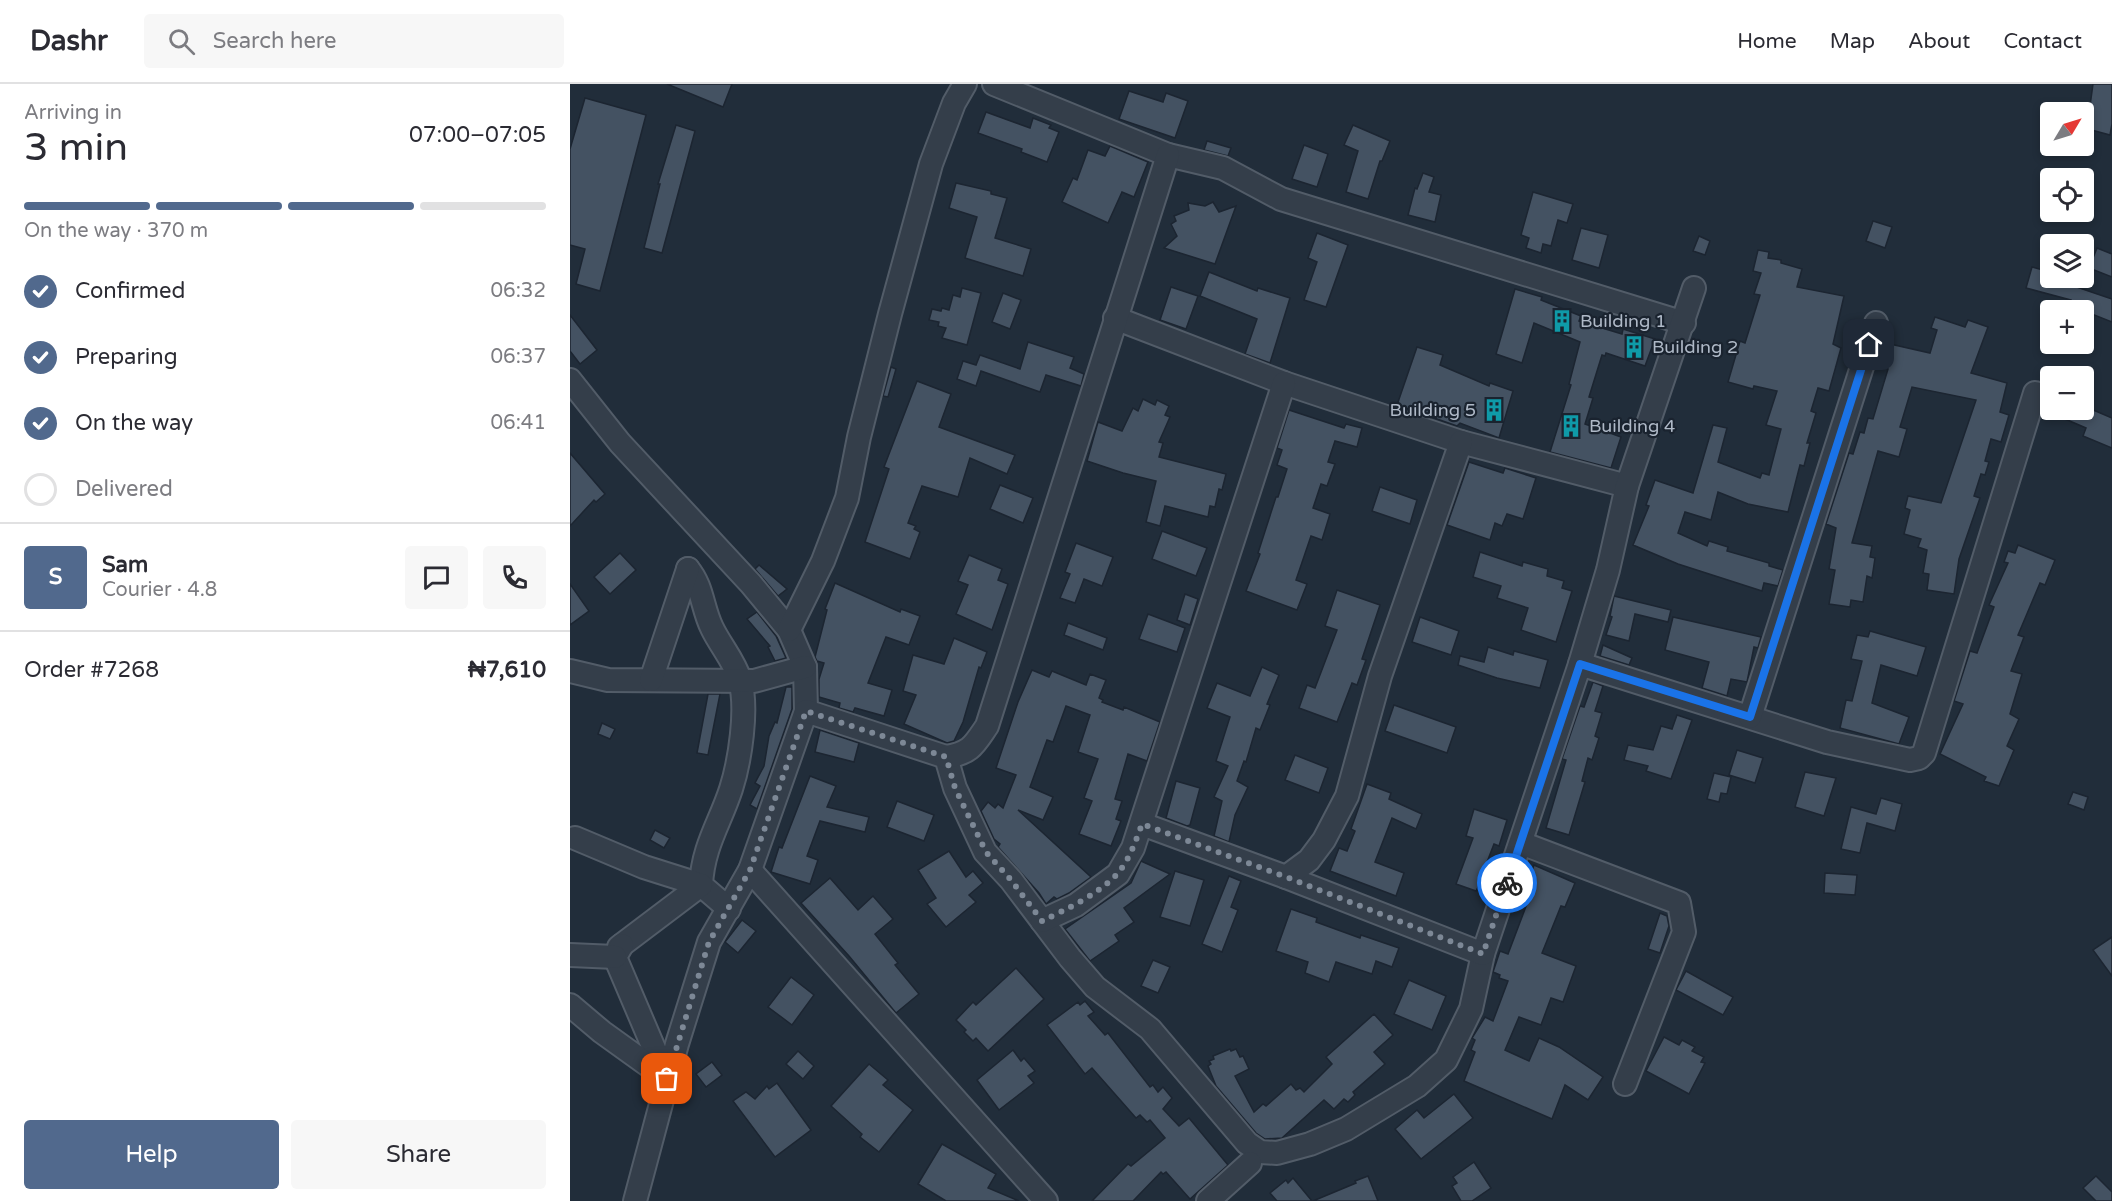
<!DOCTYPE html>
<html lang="en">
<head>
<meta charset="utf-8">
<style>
	body { margin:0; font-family:"Varela Round",sans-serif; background:#f7f7f7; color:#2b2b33; height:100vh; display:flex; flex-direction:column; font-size:22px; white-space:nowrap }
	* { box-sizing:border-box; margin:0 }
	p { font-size:20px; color:#7c7c81 }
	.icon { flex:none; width:33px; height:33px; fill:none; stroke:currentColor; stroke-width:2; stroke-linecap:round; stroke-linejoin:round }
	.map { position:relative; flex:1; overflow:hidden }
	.side { display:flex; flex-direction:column; background:#fff; width:570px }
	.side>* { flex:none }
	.needle { width:39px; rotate:52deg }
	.tools { position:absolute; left:1470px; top:18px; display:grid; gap:12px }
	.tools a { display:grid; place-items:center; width:54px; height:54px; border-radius:6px; background:#fff; box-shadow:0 3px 9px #0003; font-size:30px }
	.pin { position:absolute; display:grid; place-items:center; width:51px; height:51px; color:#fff; margin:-26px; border-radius:12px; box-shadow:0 3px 9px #0006 }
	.courier { position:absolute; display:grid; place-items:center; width:60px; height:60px; margin:-30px; border:4px solid #1a73e8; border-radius:50%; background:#fff; color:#222; box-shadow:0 2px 8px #0007 }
	.overview em { font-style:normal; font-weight:600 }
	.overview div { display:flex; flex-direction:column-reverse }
	.overview { display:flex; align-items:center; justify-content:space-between; height:102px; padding:0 24px }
	h1 { font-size:39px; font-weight:600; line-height:45px }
	.bar { display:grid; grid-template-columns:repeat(4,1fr); gap:9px 6px; align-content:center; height:72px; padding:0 24px }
	.bar i { height:8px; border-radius:4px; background:#e1e1e2 }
	.bar .on { background:#51698d }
	.bar p { grid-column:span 4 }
	.line { display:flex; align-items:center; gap:15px; padding:0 24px; border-top:2px solid #e1e1e2 }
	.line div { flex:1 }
	.round { display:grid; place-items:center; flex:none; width:63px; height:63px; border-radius:6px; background:#f7f7f7 }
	ol { padding:0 24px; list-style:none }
	li { display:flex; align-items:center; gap:18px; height:66px }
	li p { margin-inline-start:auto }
	li .icon { padding:6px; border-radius:50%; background:#51698d; color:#fff; stroke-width:4 }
	li:last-child { color:#7c7c81 }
	li i { width:33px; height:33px; border:3px solid #e1e1e2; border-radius:50% }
	.cta { display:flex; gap:12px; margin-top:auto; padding:12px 24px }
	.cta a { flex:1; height:69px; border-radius:6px; background:#51698d; color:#fff; font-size:24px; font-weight:600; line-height:69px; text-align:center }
	.cta a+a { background:#f7f7f7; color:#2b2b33 }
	header { display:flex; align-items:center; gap:36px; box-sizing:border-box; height:84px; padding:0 30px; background:#fff; border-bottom:2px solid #e1e1e2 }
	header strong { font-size:28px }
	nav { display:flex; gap:33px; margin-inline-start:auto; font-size:21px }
	.search { width:420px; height:54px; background:#f7f7f7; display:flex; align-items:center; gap:15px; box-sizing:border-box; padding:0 21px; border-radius:6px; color:#7c7c81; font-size:22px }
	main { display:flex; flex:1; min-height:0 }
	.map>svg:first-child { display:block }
	.building { fill:#445262; stroke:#1c2531; stroke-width:1.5 }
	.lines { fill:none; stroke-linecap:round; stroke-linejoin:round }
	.minor-casing { stroke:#525c68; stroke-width:26 }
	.minor { stroke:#343e4a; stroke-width:22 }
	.done { stroke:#7d8896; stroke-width:6; stroke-dasharray:0 10.8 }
	.route { stroke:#1a73e8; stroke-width:8 }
	.labels { text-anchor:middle; stroke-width:4.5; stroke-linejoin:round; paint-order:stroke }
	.poi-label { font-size:18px; fill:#afb9c7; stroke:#1a232f; text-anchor:start }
</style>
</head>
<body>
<header>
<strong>Dashr</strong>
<div class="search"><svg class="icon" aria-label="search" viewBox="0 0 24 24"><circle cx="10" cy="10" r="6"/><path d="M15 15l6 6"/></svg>Search here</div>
<nav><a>Home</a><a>Map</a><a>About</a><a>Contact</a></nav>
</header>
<main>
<section class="side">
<div class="overview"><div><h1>3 min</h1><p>Arriving in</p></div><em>07:00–07:05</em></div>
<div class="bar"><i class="on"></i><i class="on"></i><i class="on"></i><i></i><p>On the way · 370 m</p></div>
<ol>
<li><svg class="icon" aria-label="check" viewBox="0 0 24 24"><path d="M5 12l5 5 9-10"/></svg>Confirmed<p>06:32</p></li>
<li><svg class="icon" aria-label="check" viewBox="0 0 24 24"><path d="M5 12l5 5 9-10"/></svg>Preparing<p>06:37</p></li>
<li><svg class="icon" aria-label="check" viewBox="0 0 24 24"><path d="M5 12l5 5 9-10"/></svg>On the way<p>06:41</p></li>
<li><i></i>Delivered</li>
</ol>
<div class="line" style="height:108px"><b class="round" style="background:#51698d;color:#fff">S</b><div><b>Sam</b><p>Courier · 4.8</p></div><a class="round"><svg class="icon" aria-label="chat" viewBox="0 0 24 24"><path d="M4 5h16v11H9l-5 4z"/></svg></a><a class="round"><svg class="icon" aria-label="phone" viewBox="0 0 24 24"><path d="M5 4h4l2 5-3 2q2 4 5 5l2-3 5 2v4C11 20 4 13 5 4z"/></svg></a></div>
<div class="line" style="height:78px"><div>Order #7268</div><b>₦7,610</b></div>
<div class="cta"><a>Help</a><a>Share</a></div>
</section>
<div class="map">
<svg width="1542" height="1117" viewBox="0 0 1542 1117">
	<rect width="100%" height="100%" fill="#212d3a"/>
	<g class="building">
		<polygon points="97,0 162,0 153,23"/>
		<polygon points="1523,0 1542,0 1542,40 1540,51 1514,44 1514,33 1516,21 1520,22"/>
		<polygon points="559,7 593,18 596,9 618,17 605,54 549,35"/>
		<polygon points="15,14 76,31 30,207 6,200 15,165 0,161 0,65"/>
		<polygon points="416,28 460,44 463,34 481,41 479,44 489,48 477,78 451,68 452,65 408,49"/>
		<polygon points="106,41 125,47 92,169 74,164 90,100 88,100"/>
		<polygon points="783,41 820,57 812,77 810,77 798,115 776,108 788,67 774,61"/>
		<polygon points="637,57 661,64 658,72 634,66"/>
		<polygon points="734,61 758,70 747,103 722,95"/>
		<polygon points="540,62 578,78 564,113 552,108 538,139 492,118 503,94 507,96 518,66 535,72"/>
		<polygon points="853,89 864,93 859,108 871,111 865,138 838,131 845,104 847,105"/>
		<polygon points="386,99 421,107 421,110 437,114 425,154 461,165 453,192 395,174 407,133 379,124"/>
		<polygon points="963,108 1003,120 997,139 988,136 981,162 973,160 971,169 956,164 959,154 951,151"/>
		<polygon points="643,118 649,128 666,122 645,180 594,164 607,152 601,140 606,137 604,132 619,126 618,119 635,122"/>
		<polygon points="1303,137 1322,143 1315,164 1296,157"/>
		<polygon points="1011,144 1038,151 1029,184 1002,176"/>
		<polygon points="747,149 778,161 756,223 734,216 747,178 738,174"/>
		<polygon points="1129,152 1140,157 1135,171 1123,167"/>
		<polygon points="1527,164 1542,170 1542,193 1519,184"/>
		<polygon points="1188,166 1199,168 1198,174 1211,176 1211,179 1232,185 1227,203 1274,212 1263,260 1271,264 1259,307 1248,304 1241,327 1246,329 1237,359 1240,359 1234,382 1230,381 1218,428 1178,420 1148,408 1141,436 1115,428 1108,449 1137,462 1139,457 1158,463 1157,467 1199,479 1199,482 1213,486 1208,502 1194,499 1192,507 1108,480 1063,461 1079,422 1076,421 1085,396 1123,409 1143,341 1157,344 1148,378 1190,394 1192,389 1199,391 1211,345 1196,341 1207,307 1184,302 1183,305 1158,298 1170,257 1175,259 1190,211 1184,210 1191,189 1183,187"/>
		<polygon points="1462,183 1480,188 1480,194 1542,215 1542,238 1499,221 1501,216 1456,204"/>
		<polygon points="639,188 687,207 688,204 720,214 700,279 675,270 687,235 630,212"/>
		<polygon points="601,203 628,212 616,245 590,236"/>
		<polygon points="392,204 411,209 397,261 372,254 376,244 368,242 369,238 359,236 362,225 371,227 372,224 379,226 383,211 390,213"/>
		<polygon points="945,205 972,213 971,216 1011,232 1009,237 1052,250 1053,245 1085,255 1075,282 1036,269 1035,272 1032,271 1019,313 1023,314 1015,340 1051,353 1041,384 980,368 1001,301 999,300 1010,258 964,239 952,279 926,270"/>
		<polygon points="433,209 451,216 440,245 422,238"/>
		<polygon points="0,231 27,266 10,280 0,267"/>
		<polygon points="1365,233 1395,243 1398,236 1418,243 1401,289 1437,299 1430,328 1439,331 1431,358 1421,355 1415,377 1419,378 1415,391 1411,390 1404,412 1410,414 1389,475 1384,510 1357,506 1359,490 1353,489 1357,466 1348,463 1351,455 1334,450 1340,426 1335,424 1338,412 1371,419 1406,316 1342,303 1330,343 1337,345 1329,373 1308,367 1282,459 1302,462 1300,473 1305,474 1302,494 1297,492 1293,518 1281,516 1280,523 1259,520 1265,486 1259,485 1266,444 1256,440 1279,369 1283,370 1290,348 1294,349 1298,334 1303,335 1318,285 1315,284 1320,260 1360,269 1367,246 1361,244"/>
		<polygon points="458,258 504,273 500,284 514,290 511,302 476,291 470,308 411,287 406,302 387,295 393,277 406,281 410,271 450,285"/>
		<polygon points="847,263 873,271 870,281 919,302 920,299 943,307 929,354 890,339 887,342 827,321"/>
		<polygon points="321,283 326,285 318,313 313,312"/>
		<polygon points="347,297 381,310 369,343 445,371 437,390 400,374 388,413 352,402 338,439 346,442 344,445 350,448 340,475 295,458 319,385 314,383"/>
		<polygon points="573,315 585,321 587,316 599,322 595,331 600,333 589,358 593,359 589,373 656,390 652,406 649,405 645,423 640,422 638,433 595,422 590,442 576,438 586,397 553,389 517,377 528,338 552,347 563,324 568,327"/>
		<polygon points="1514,322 1542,334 1542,364 1513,352 1516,344 1474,326 1514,326"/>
		<polygon points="719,326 774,344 776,340 792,344 787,363 765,357 758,378 765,380 757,402 751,400 743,424 760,430 752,456 741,452 726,496 737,500 727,526 676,507 690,470 688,469 706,413 708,413 717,385 707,381 712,366 707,364"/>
		<polygon points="0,369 35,410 26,418 24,416 0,442"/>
		<polygon points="899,378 933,389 935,384 966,394 953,435 937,430 932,442 925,439 920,456 877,441"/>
		<polygon points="430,401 463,414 453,439 420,425"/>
		<polygon points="810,403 847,416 840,440 802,427"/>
		<polygon points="592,447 637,464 626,492 582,475"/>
		<polygon points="506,459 543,473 532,502 514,495 505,519 490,514 500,490 495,488"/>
		<polygon points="1448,461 1485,476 1475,501 1470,499 1448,551 1454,553 1441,587 1452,590 1440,630 1449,635 1437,662 1444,666 1429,702 1414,697 1416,693 1370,670 1393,620 1384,617 1400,567 1407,569 1424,523 1419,521 1438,479 1434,478 1438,467 1445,469"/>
		<polygon points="910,468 952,482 953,478 978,485 977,492 994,497 992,504 1002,507 986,558 951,546 958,524 927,514 931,502 903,493"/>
		<polygon points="50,469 66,486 40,510 24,493"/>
		<polygon points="399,471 432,485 428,496 438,500 422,546 386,530 398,501 388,497"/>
		<polygon points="189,481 217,505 208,512 185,485"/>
		<polygon points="265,499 330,528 331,525 350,532 339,561 316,553 298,599 322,606 314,632 285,624 283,628 269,624 270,619 249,613 249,595 254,579 247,577 245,573 257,526 255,525"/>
		<polygon points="0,500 19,527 0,541"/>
		<polygon points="767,506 810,521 792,575 796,576 787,601 782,599 767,638 729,624 737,601 745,604 767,546 755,542"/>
		<polygon points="615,510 628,515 620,541 607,536"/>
		<polygon points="1044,512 1101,526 1098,538 1065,530 1059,557 1036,551 1042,533 1040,532"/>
		<polygon points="187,528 206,552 216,574 205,577 198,563 200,562 177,535"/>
		<polygon points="578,530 615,544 607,568 569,555"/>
		<polygon points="850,533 889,547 881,571 842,558"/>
		<polygon points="1103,533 1191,553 1188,564 1184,563 1177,598 1161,595 1157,612 1132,604 1139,578 1095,566"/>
		<polygon points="498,539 537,554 533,566 494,551"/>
		<polygon points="1300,547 1356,563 1347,592 1311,581 1302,619 1339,633 1329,660 1270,644 1276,616 1282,617 1292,577 1281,575 1287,551 1298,553"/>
		<polygon points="384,554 417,568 411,584 409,583 393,638 384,657 377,659 334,640 346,611 333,607 343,571 374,580"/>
		<polygon points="1033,561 1062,574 1059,581 1030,572"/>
		<polygon points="918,563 943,571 944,567 978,576 970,604 927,594 888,581 890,572 914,578"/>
		<polygon points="692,583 709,591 697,620 700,621 690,646 686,644 676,678 674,677 667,697 678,703 665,731 659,758 644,752 652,717 644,713 658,682 646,677 660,633 637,624 647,599 680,612"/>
		<polygon points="462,586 479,593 482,587 516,601 520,590 536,596 529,614 533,616 532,618 553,626 554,623 590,638 577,677 558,670 545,715 552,717 546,735 551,737 541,762 509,750 522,717 514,714 528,675 508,668 520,631 496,622 483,658 477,656 460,703 483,713 473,736 448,726 521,793 499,809 487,815 484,813 476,820 469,809 428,763 430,760 424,755 411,727 418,718 425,724 428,720 433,724 446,691 426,684 448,618"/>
		<polygon points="1023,598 1033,602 1025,627 1032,629 1025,652 1029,654 1022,676 1018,674 1012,697 1015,698 999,751 976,744 996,676 992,675 1010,622 1014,623"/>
		<polygon points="216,603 222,603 222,625 187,725 180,721 190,702 185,699 194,682 199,652 205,638 207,639"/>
		<polygon points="138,610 150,610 138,671 127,669"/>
		<polygon points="824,621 886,643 877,669 815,647"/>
		<polygon points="1107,631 1122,636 1101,695 1076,687 1078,682 1054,676 1058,661 1083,666 1091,642 1102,645"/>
		<polygon points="32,639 45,645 40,655 28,650"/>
		<polygon points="250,646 289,659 284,678 245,668"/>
		<polygon points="1167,666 1193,674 1185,699 1159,691"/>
		<polygon points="725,671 758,684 749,709 715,696"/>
		<polygon points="1235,688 1266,694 1254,732 1225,723"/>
		<polygon points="1144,689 1161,693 1157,710 1151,709 1149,718 1137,715"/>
		<polygon points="240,692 266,702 257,723 299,733 295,748 250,737 237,772 248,776 240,800 201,788 209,763 212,764"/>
		<polygon points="606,697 630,704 620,741 617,742 596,734"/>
		<polygon points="797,700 821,709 819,715 852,730 846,745 822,734 805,778 834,789 826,812 760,787 769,764 777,767 785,747 781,745"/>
		<polygon points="1503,708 1518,713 1514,726 1498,720"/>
		<polygon points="1311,714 1332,720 1325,747 1297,739 1290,769 1271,765 1281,723 1306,730"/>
		<polygon points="327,717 364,731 354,757 317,743"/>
		<polygon points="904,725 937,736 929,762 924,760 914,786 918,788 913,802 909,801 906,807 886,800 903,754 896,752"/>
		<polygon points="85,746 100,754 94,764 80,756"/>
		<polygon points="379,767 396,793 403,787 413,799 399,811 406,818 376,843 357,820 366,814 348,786"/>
		<polygon points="571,777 600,790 554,824 564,838 545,851 549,857 520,877 495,845 561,799"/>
		<polygon points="964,781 1005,799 995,823 991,822 972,869 1006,882 993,918 981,914 971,941 949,933 935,966 959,977 969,954 989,963 1033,993 1018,1016 995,1001 982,1035 894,997 905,968 901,966 905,956 902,954 915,933 923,937 938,897 929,894 930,891 923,888 930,867 938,870 961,809 954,807"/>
		<polygon points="605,787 634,796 620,842 590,833"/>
		<polygon points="1255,789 1287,791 1285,811 1254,809"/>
		<polygon points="659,792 671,797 661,823 668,826 652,868 632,860"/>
		<polygon points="260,794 288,826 303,812 323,835 305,850 328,879 325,881 349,910 326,929 279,872 231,819"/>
		<polygon points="721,825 747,834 746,838 790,854 791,851 829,864 822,883 806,877 802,890 766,878 759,898 735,889 738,878 706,867"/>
		<polygon points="1090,829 1097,832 1099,842 1090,869 1078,865"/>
		<polygon points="172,836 186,847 168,869 155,858"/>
		<polygon points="1542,853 1542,892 1523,866"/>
		<polygon points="583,876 600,883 588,909 571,902"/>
		<polygon points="446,884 474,915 418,967 406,954 403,957 394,948 396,946 386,936 403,918 406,921"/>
		<polygon points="1116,887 1163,913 1153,931 1106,906"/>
		<polygon points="221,893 244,911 222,941 198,923"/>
		<polygon points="839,896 876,912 862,946 824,930"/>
		<polygon points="515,917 524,928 518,932 535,951 538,949 580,1003 583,1001 588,1008 593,1003 602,1014 593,1025 609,1042 619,1034 658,1081 620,1115 596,1088 593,1090 591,1088 563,1117 522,1117 558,1080 561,1082 595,1054 580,1036 577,1038 570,1031 566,1034 522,984 515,990 477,941 508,918 510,921"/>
		<polygon points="804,930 823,951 804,968 815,980 783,1008 785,1011 778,1018 774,1015 764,1025 754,1016 712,1054 695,1055 686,1049 646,1002 638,982 641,980 639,977 644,975 643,972 660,965 661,967 666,965 670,973 673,972 679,985 665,992 684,1028 693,1020 696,1022 721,1000 726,1006 730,1004 734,1008 762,980 756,973"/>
		<polygon points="1094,953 1109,961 1112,956 1125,963 1122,967 1134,973 1131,978 1135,979 1119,1010 1076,987"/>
		<polygon points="443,966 451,977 454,974 465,987 458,992 464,999 429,1026 407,996"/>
		<polygon points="228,967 244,982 233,995 216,980"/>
		<polygon points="142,978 152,991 136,1003 126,990"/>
		<polygon points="299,980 318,996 313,1001 343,1026 309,1068 290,1053 292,1050 261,1022"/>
		<polygon points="207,999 241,1046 205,1073 163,1017 176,1008 185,1015 197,1002 199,1005"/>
		<polygon points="884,1010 903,1034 851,1075 825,1045 847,1026 854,1034"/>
		<polygon points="372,1060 426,1090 418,1104 449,1117 376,1117 348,1100"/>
		<polygon points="904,1078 921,1104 902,1117 891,1117 882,1102 887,1099 883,1093"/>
		<polygon points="798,1092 808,1117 743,1117 786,1099 785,1097"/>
		<polygon points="1526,1092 1542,1108 1542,1117 1526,1117 1513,1104"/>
		<polygon points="723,1094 742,1117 707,1117 700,1109 716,1096 718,1099"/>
	</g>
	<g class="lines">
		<g class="minor-casing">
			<g id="minor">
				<polyline points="424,0 598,71 653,84 711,115 1114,239"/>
				<polyline points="545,234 714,299 891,358 1057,402"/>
				<polyline points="0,296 50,359 181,500 219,546 235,583 236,627 180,786 139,858 107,960 65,1117"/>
				<path d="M 118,485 C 133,503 132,524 142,544 C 150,561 165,578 170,596 C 178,625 170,677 161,705 C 150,739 133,762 131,801 L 159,825"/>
				<polyline points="219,546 253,477 277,414 289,353 320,230 361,80 384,19 395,0"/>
				<polyline points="1010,580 1257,658 1340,676 1349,674 1354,669 1465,309"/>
				<polyline points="0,587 38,596 184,597 235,583"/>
				<polyline points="81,596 118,485"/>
				<polyline points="236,627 376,673 385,704 415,768 441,796 500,874 525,903 580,945 677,1059 690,1068 707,1069 740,1060 776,1045 847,1002 876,976 901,925 913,870 1010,580 1038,486 1057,402 1124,204"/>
				<polyline points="1180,633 1306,239"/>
				<path d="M 376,673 C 401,669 404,661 417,642 L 598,71"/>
				<polyline points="572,740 716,793 913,870"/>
				<polyline points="5,754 74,783 131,801 49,863"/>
				<polyline points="951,759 1109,819 1114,848 1055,1000"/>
				<polyline points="180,786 476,1117"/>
				<polyline points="716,793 739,776 754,756 777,712 810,592 891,358"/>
				<polyline points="472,837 506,821 548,790 563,764 714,299"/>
				<polyline points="52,861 45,873 97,995"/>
				<polyline points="0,871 45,873"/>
				<polyline points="0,921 32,948 96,994"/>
				<polyline points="638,1117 680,1079"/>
			</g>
		</g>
		<use href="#minor" class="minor"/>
	</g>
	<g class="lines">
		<path class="done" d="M 97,995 L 139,858 L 180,786 L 236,627 L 376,673 L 385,704 L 416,768 L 441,796 L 472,837 C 497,825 529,810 547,790 C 559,777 566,756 572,740 L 716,793 L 913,870 L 937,799"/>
		<polyline class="route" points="937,799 1010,580 1180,633 1299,261"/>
	</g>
	<defs>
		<g id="building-bare" transform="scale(1.8)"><path d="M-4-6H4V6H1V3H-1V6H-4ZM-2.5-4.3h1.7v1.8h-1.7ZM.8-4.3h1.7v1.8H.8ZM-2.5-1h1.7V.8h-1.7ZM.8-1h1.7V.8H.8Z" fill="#0f9aa8" stroke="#1a232f" stroke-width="2.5" paint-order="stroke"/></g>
	</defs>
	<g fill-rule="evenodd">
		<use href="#building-bare" x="992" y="237"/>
		<use href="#building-bare" x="1064" y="263"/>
		<use href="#building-bare" x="924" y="326"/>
		<use href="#building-bare" x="1001" y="342"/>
	</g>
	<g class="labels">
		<g class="poi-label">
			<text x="1010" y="243">Building 1</text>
			<text x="1082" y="269">Building 2</text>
			<text x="906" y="332" text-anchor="end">Building 5</text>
			<text x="1019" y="348">Building 4</text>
		</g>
	</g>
</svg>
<div class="tools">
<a><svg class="needle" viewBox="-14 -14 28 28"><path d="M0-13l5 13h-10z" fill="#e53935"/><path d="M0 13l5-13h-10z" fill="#7c7c81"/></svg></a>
<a><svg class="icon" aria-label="locate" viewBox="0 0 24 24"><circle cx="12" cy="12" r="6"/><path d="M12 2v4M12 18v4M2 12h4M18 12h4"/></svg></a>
<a><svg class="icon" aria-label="layers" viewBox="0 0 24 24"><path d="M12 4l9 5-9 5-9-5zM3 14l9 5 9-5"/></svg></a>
<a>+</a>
<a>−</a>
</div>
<div class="pin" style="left:97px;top:995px;background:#ea580c"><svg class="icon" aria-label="bag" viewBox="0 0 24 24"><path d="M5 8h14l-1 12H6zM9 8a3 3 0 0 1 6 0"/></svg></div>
<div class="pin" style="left:1299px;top:261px;background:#1f2937"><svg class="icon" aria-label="home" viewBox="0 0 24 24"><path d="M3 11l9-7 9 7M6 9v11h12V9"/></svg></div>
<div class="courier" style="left:937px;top:799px"><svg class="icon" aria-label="bike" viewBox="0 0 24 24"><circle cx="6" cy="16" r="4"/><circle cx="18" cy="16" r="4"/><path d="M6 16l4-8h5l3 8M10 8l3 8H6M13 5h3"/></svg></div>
</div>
</main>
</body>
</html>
